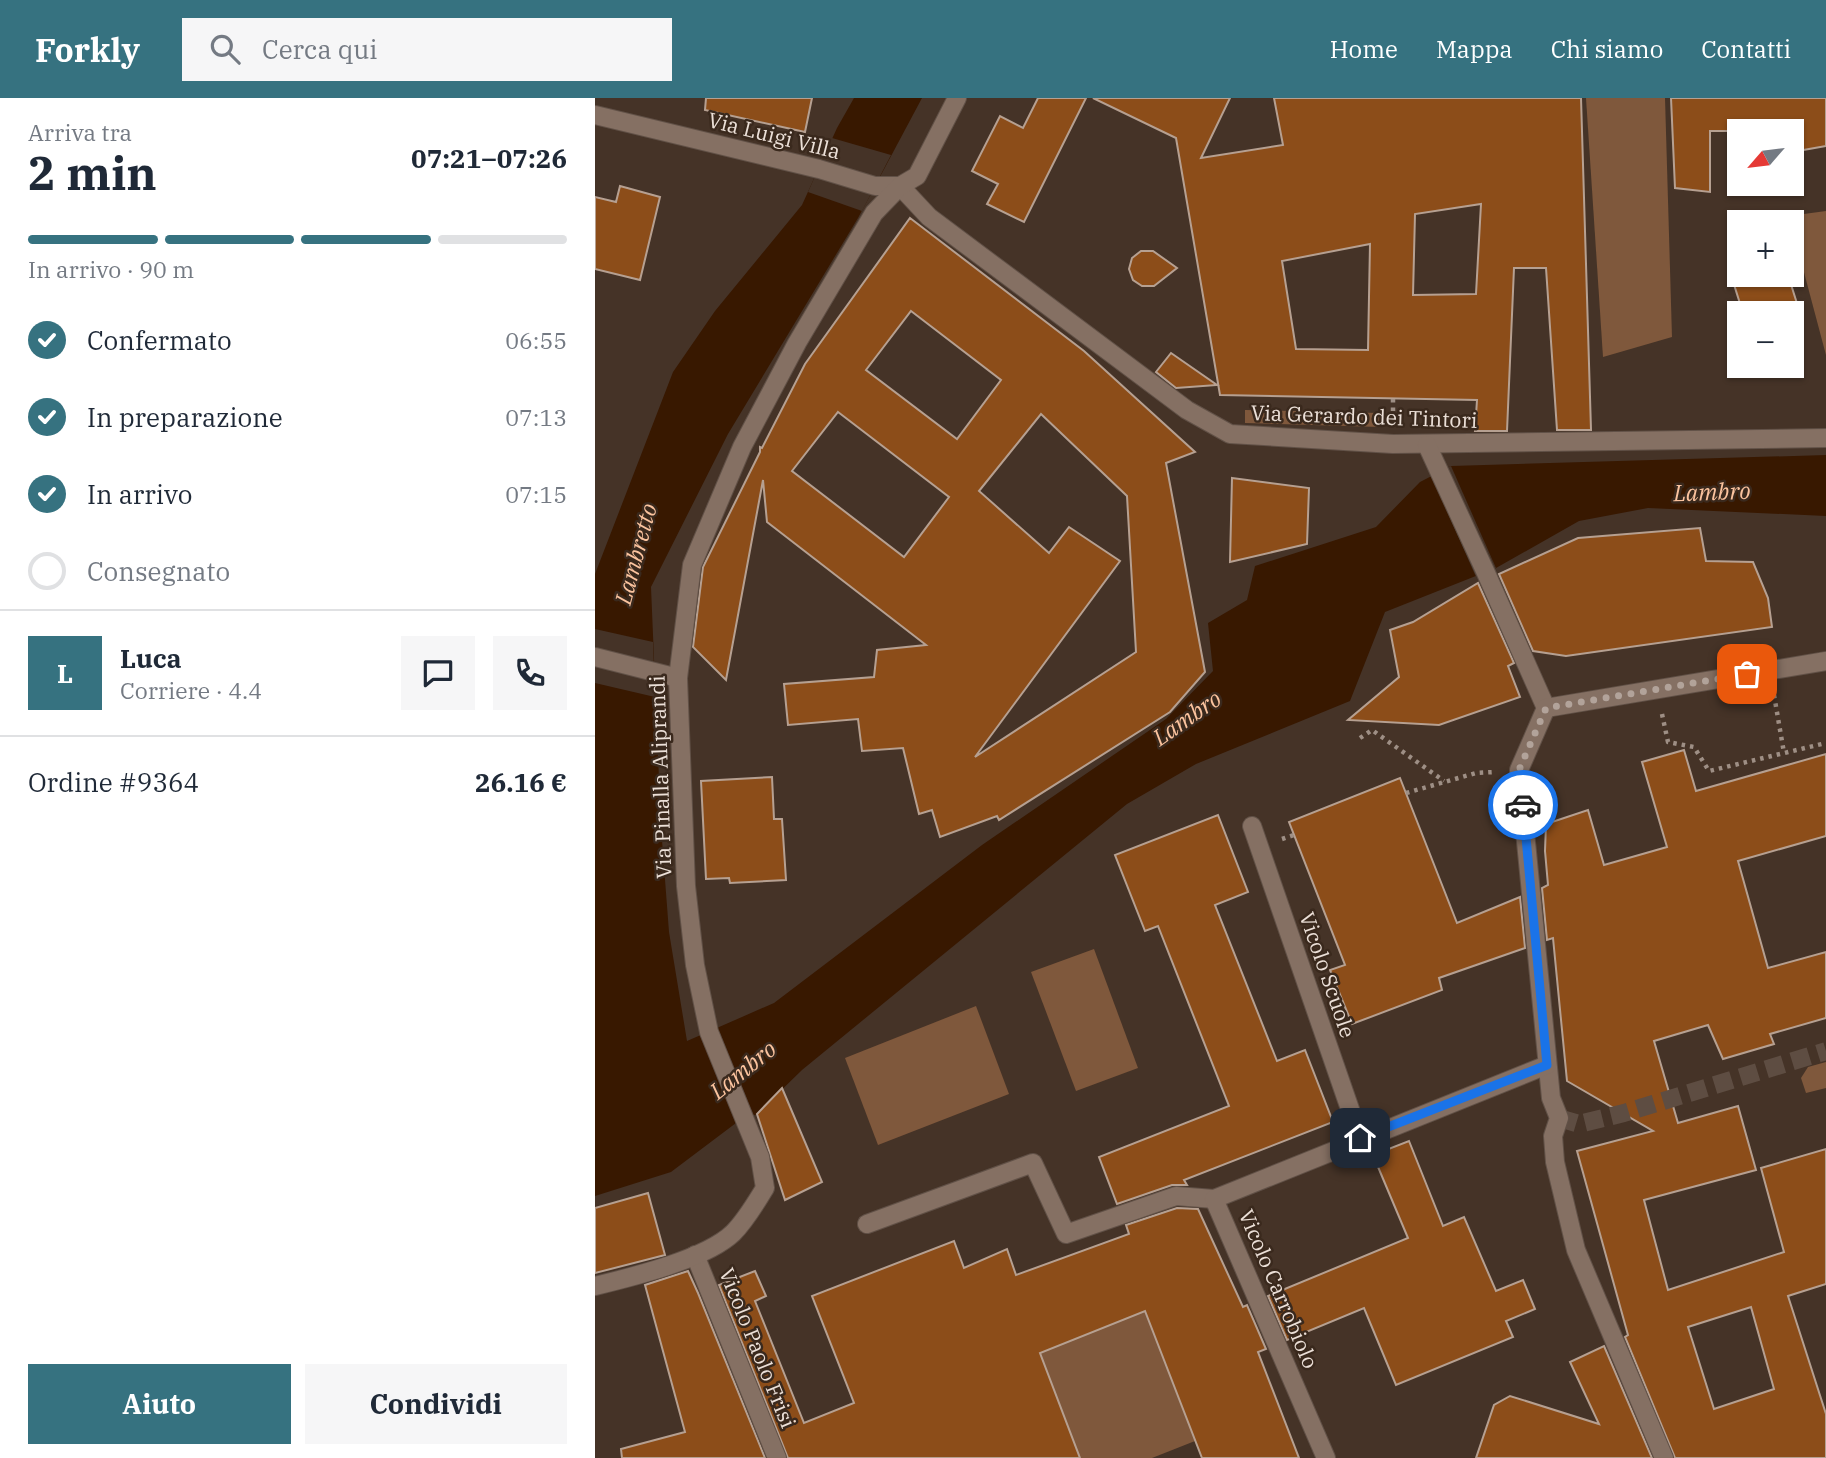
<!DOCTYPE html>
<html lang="it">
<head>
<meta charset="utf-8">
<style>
	body { margin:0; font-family:"IBM Plex Serif",serif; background:#f6f6f7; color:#1f2937; height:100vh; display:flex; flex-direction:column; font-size:26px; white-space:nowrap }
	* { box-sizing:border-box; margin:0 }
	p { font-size:23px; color:#747a83 }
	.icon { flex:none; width:38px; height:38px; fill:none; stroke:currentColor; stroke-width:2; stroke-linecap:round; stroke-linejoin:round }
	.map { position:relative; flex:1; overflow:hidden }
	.drawer { display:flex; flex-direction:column; background:#fff; width:595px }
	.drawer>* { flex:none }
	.needle { width:46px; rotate:242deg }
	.buttons { position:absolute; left:1132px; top:21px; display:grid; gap:14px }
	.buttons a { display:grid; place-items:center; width:77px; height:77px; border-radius:0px; background:#fff; box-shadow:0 2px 5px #0004; font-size:35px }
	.pin { position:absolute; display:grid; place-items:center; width:60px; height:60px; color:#fff; margin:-30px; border-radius:14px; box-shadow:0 4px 10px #0006 }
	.courier { position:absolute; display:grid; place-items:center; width:70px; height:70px; margin:-35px; border:5px solid #1a73e8; border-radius:50%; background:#fff; color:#222; box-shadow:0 2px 9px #0007 }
	.summary em { font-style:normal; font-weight:700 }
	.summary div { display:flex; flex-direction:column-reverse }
	.summary { display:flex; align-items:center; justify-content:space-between; height:119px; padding:0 28px }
	h1 { font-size:46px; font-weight:700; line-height:52px }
	.bar { display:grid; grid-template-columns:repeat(4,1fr); gap:10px 7px; align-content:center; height:84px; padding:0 28px }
	.bar i { height:9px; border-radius:5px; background:#e0e1e3 }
	.bar .current { background:#367280 }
	.bar p { grid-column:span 4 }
	.line { display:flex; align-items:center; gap:18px; padding:0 28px; border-top:2px solid #e0e1e3 }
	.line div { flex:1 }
	.round { display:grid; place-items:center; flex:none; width:74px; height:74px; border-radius:0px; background:#f6f6f7 }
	ol { padding:0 28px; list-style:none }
	li { display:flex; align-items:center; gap:21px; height:77px }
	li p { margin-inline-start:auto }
	li .icon { padding:7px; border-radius:50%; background:#367280; color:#fff; stroke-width:4 }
	li:last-child { color:#747a83 }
	li i { width:38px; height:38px; border:4px solid #e0e1e3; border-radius:50% }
	.cta { display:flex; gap:14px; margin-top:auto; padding:14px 28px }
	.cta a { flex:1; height:80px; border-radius:0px; background:#367280; color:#fff; font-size:28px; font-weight:700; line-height:80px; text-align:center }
	.cta a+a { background:#f6f6f7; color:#1f2937 }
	header { display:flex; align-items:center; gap:42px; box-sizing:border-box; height:98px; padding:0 35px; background:#367280; color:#fff }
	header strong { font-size:33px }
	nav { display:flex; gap:38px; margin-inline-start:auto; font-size:24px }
	.search { width:490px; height:63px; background:#f6f6f7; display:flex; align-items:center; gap:18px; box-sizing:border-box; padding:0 24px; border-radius:0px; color:#747a83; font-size:26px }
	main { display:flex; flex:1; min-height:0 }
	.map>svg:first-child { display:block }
	.green { fill:#7f583c }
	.water { fill:#381800 }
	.pier { fill:#453327 }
	.building { fill:#8c4d19; stroke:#b6a091; stroke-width:2; fill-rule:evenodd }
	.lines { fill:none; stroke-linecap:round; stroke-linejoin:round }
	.minor-tunnel { stroke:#5e4d42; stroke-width:18; stroke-dasharray:18 9; stroke-linecap:butt }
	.minor-casing { stroke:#615147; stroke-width:20 }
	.path { stroke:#9e8f85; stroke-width:4.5; stroke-dasharray:3.5 5; stroke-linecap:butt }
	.minor { stroke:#857063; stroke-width:18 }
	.done { stroke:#b2a39a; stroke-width:7; stroke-dasharray:0 12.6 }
	.route { stroke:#1a73e8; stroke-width:9 }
	.labels { text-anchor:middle; stroke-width:5; stroke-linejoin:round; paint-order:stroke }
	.street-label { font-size:21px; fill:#ece0d8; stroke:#3a291d }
	.water-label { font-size:23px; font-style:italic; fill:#fbc39e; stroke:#3a291d }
</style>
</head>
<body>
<header>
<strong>Forkly</strong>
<div class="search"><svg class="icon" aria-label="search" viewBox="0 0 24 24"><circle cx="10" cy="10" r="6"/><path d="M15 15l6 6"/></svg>Cerca qui</div>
<nav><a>Home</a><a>Mappa</a><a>Chi siamo</a><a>Contatti</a></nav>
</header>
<main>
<section class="drawer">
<div class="summary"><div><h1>2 min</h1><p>Arriva tra</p></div><em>07:21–07:26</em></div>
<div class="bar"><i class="current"></i><i class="current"></i><i class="current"></i><i></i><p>In arrivo · 90 m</p></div>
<ol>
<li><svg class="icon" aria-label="check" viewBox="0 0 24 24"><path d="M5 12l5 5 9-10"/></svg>Confermato<p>06:55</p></li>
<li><svg class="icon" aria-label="check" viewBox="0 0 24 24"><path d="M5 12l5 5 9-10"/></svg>In preparazione<p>07:13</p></li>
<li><svg class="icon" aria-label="check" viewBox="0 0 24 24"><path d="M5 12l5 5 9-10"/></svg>In arrivo<p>07:15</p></li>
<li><i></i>Consegnato</li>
</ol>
<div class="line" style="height:126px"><b class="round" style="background:#367280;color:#fff">L</b><div><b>Luca</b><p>Corriere · 4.4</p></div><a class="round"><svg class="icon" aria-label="chat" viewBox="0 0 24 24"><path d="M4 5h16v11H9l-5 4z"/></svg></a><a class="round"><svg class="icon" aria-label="phone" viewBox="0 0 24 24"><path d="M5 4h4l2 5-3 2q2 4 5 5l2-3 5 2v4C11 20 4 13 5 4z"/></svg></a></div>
<div class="line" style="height:91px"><div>Ordine #9364</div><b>26.16 €</b></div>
<div class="cta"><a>Aiuto</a><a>Condividi</a></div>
</section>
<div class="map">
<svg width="1231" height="1360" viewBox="0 0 1231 1360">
	<rect width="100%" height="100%" fill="#453327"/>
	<g class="green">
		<polygon points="991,0 1070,0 1077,239 1008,259"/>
		<polygon points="1231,113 1231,257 1194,118"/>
		<polygon points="650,312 785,315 785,329 650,325"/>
		<polygon points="499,851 543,970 481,993 436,874"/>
		<polygon points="381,908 414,996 283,1047 250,960"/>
		<polygon points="1231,964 1231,990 1211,995 1206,980 1213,969"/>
		<polygon points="550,1213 600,1343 557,1360 485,1360 445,1255"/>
	</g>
	<polygon class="water" points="259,0 327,0 263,120 133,336 56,489 66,729 74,834 92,943 179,905 387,747 571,621 618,573 613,525 652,502 660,468 781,429 825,384 856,368 1231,357 1231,418 1053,410 984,423 901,470 790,514 755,603 601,666 532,706 207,972 162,1016 141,1025 76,1074 0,1098 0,476 78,274 120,213 207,107 242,30"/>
	<g class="pier">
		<polygon points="237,40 296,57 267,113 213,94"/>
		<polygon points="856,368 901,470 881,479 836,377"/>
		<polygon points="0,531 58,544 60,599 0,585"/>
	</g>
	<g class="building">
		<polygon points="111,0 217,0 210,34 110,12"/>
		<polygon points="443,0 491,0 429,124 392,106 403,86 377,73 405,18 428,30"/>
		<path d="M 498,0 L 635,0 L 606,60 L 688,47 L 679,0 L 986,0 L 996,332 L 962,332 L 951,170 L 919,170 L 912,333 L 880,333 L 882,302 L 625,297 L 581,40 ZM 886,106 L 881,196 L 818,197 L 820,116 ZM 775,146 L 773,252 L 701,251 L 687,163 Z"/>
		<polygon points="1076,0 1231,0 1231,48 1197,54 1197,33 1115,33 1115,94 1080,90"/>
		<polygon points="25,88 65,99 45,182 0,171 0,99 21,104"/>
		<path d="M 315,120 L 489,253 L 600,354 L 571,365 L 610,574 L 575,614 L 404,722 L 402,718 L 345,739 L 337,712 L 324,716 L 308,650 L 267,653 L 263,621 L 193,627 L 189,586 L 279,579 L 282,552 L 331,547 L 172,424 L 168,382 L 131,582 L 98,549 L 108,469 L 165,354 L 165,349 L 167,350 L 210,266 ZM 316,213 L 406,282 L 362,341 L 271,272 ZM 243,314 L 354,399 L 309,459 L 197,373 ZM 446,316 L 532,398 L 541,554 L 380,659 L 525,463 L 474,429 L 454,455 L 384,393 Z"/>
		<polygon points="546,153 558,153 582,170 559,188 547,188 538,182 534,171 537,160"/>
		<polygon points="1136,177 1193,177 1205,215 1148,215"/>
		<polygon points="576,255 622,287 581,290 561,274"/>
		<polygon points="637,380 714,390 712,446 635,464"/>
		<polygon points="1105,430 1111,463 1158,464 1173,500 1177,529 971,558 938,553 904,476 983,440"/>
		<polygon points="883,485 919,565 913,568 925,599 844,627 753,622 804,579 795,532 818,524"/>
		<path d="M 1089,652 L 1101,693 L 1231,656 L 1231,738 L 1143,763 L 1173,870 L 1231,854 L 1231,920 L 1175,936 L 1179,946 L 1128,961 L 1113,927 L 1059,943 L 1083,1025 L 1143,1008 L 1161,1072 L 1049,1102 L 1073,1192 L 1189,1154 L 1166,1070 L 1231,1051 L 1231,1186 L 1193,1198 L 1231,1316 L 1231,1360 L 1080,1360 L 1030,1239 L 1033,1237 L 982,1053 L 1058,1033 L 972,983 L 958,840 L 952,842 L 947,790 L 953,787 L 950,753 L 951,726 L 993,712 L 1009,767 L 1072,749 L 1047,664 ZM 1156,1209 L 1179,1291 L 1119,1311 L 1093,1229 Z"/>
		<polygon points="177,679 179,721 187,721 191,782 135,785 134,780 111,781 106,683"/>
		<polygon points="805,680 862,825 925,799 930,850 844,880 847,892 757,926 735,872 750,867 694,724"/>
		<polygon points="623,717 653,794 620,807 682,963 710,952 738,1024 589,1082 592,1087 577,1087 522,1106 504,1059 634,1008 563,828 550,833 520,757"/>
		<polygon points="187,990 227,1084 190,1102 162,1016"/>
		<polygon points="814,1043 848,1128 869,1119 901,1193 928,1182 940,1211 911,1223 918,1239 801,1287 769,1210 692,1242 673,1198 813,1140 778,1057"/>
		<polygon points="53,1095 70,1157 0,1175 0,1110"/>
		<polygon points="582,1110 603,1111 648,1209 652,1207 671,1251 663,1254 704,1360 607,1360 550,1213 445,1255 485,1360 193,1360 124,1187 160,1173 171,1198 160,1203 209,1325 259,1305 217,1198 359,1143 369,1170 412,1151 421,1177 534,1136 531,1127"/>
		<polygon points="93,1173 103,1195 170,1360 27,1360 26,1351 90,1334 50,1187"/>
		<polygon points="1009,1248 1057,1360 881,1360 899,1307 915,1298 1004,1326 975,1264"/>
	</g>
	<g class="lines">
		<polyline class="minor-tunnel" points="964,1020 984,1026 1029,1015 1231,953"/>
		<g class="minor-casing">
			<g id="minor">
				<polyline points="0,17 224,71 280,88 305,88"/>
				<polyline points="305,88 334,119 592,312 635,336 798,346 1231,340"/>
				<polyline points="832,347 891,475 951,610 924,672 956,1000 964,1020 958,1038 960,1064 981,1152 1069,1360"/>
				<polyline points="0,559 83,580"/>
				<polyline points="951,610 1231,563"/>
				<polyline points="657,728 765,1040"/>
				<polyline points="272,1126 438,1065 471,1136 581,1098 619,1101"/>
				<polyline points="100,1157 182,1360"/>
				<path d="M 0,1188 C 37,1179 111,1161 138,1135 C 151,1122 160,1106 170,1090 L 165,1059 L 114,934 L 100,867 L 91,788 L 83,580 L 97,467 L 147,349 L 202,245 L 279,115 L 305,88 L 322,78 L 362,0"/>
				<polyline points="731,1360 619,1101 952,967"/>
			</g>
		</g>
		<g class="path">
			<polyline points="798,301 798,321"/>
			<polyline points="1179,597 1189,655"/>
			<polyline points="1067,616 1073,644 1099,649 1114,673 1231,645"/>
			<polyline points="765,640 777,632 849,683"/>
			<polyline points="811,695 881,675 899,674"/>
			<polyline points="687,741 699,737"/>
		</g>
		<use href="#minor" class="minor"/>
	</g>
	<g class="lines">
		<polyline class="done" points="928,707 924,672 951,610 1152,576"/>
		<polyline class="route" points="765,1040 952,967 928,707"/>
	</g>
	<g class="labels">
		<g class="street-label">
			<text transform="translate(179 38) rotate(14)" y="7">Via Luigi Villa</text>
			<text transform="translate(769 319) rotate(2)" y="7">Via Gerardo dei Tintori</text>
			<text transform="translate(66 679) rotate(-92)" y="7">Via Pinalla Aliprandi</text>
			<text transform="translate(732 877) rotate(71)" y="7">Vicolo Scuole</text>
			<text transform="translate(683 1191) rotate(67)" y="7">Vicolo Carrobiolo</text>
			<text transform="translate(162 1250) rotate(68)" y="7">Vicolo Paolo Frisi</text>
		</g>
		<g class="water-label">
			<text transform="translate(1117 394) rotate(-2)" y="8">Lambro</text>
			<text transform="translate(41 456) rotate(-75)" y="8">Lambretto</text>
			<text transform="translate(592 620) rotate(-35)" y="8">Lambro</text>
			<text transform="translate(148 972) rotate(-39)" y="8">Lambro</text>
		</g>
	</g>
</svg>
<div class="buttons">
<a><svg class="needle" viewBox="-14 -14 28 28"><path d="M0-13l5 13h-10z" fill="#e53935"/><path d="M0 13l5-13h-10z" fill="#747a83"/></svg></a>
<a>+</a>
<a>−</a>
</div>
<div class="pin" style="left:1152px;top:576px;background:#ea580c"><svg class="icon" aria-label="bag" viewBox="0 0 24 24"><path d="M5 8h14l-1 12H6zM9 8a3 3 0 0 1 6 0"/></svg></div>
<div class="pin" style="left:765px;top:1040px;background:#1f2937"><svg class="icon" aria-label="home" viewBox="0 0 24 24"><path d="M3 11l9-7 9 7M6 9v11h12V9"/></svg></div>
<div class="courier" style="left:928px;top:707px"><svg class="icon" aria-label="car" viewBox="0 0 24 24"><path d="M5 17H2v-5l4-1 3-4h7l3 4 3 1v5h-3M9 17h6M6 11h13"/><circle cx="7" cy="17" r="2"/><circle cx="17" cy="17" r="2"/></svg></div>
</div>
</main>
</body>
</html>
